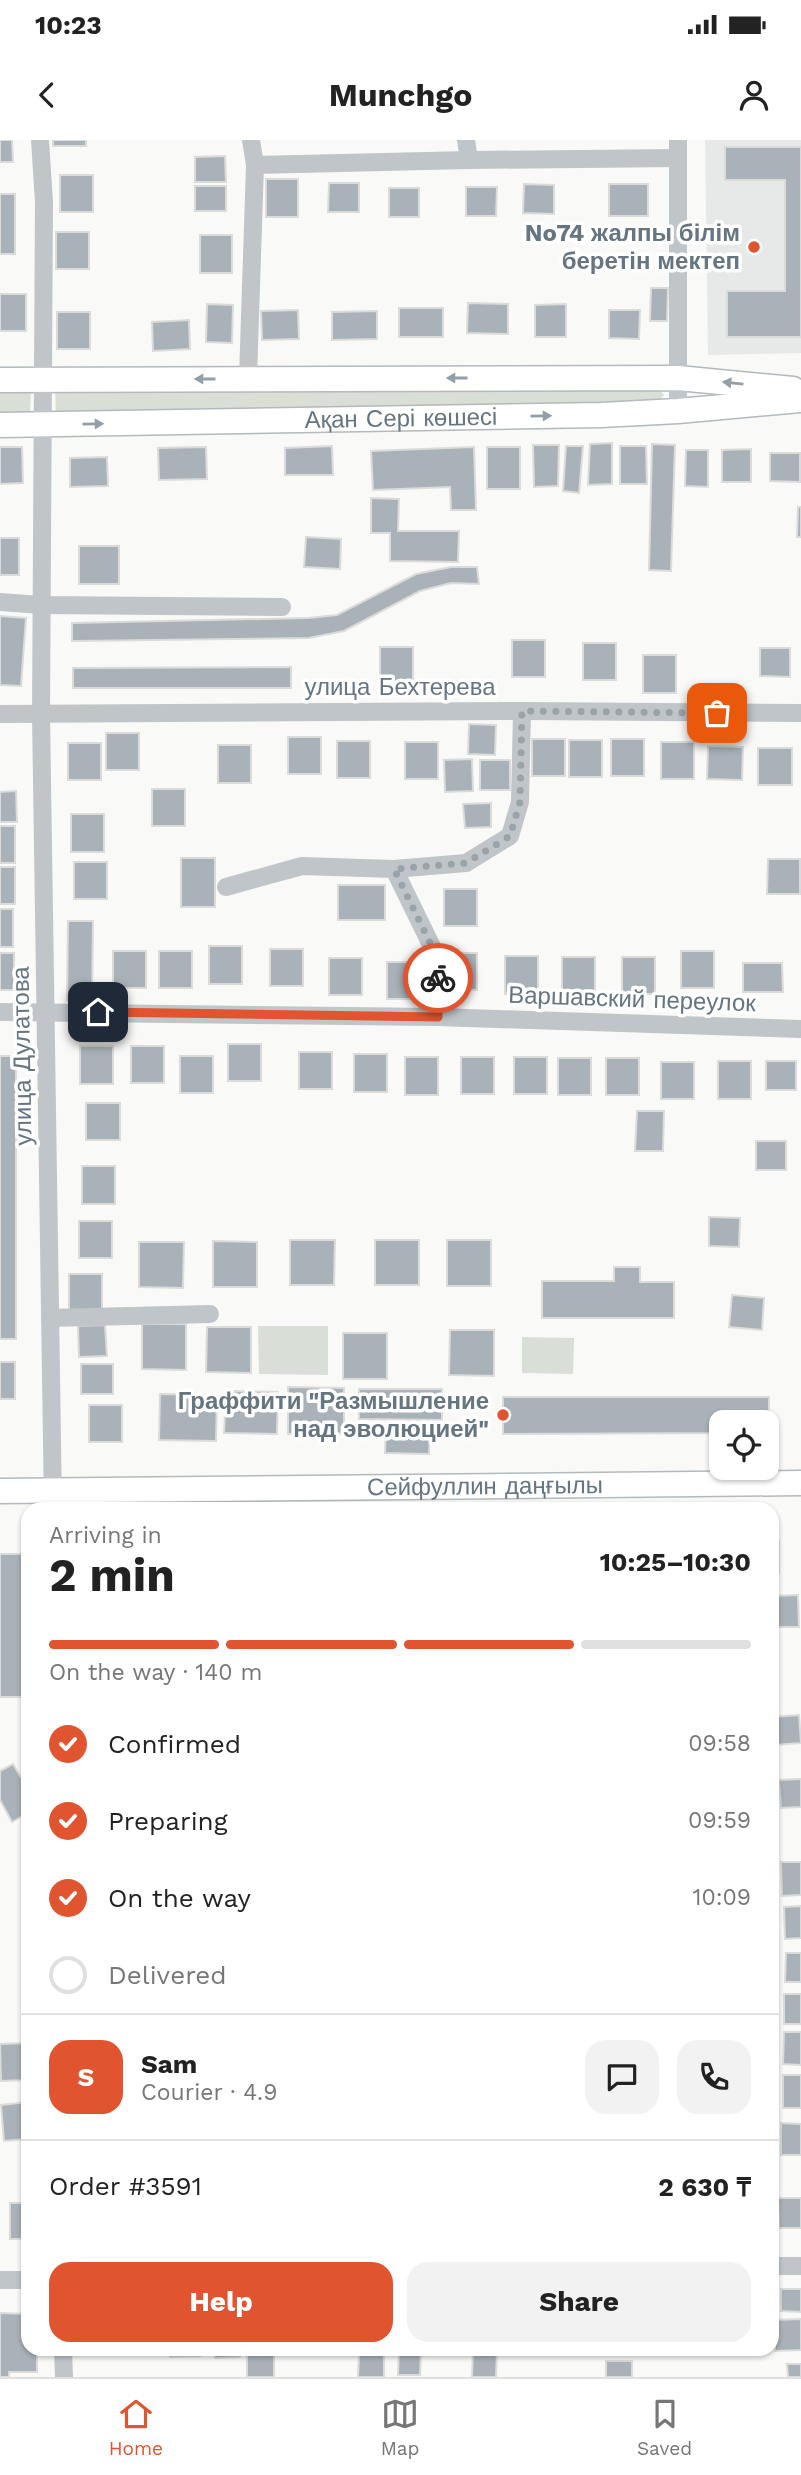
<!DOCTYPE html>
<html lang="en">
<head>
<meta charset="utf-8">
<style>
	body { margin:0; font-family:"Work Sans",sans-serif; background:#f2f2f2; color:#222; height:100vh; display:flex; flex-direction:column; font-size:26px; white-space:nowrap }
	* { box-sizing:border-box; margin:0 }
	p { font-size:23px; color:#767676 }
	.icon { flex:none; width:38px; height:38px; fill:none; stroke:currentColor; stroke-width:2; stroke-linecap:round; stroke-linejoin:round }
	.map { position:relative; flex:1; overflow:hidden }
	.drawer { position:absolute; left:21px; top:1362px; width:758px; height:854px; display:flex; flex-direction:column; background:#fff; border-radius:21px; box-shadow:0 2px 5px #0004 }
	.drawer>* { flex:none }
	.controls { position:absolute; left:709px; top:1270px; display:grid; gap:14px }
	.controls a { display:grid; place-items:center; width:70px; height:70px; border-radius:14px; background:#fff; box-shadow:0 2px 5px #0004; font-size:35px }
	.pin { position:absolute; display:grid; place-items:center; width:60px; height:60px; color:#fff; margin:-30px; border-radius:14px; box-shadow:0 4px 10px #0006 }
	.courier { position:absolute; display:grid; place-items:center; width:70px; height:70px; margin:-35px; border:5px solid #e05430; border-radius:50%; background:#fff; color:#222; box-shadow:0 2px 9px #0007 }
	.head em { font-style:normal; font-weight:700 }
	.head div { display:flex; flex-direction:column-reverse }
	.head { display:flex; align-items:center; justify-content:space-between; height:119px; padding:0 28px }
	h1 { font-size:46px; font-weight:700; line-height:52px }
	.bar { display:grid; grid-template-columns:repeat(4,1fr); gap:10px 7px; align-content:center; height:84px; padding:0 28px }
	.bar i { height:9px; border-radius:5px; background:#e0e0e0 }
	.bar .selected { background:#e05430 }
	.bar p { grid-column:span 4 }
	.line { display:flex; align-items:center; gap:18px; padding:0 28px; border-top:2px solid #e0e0e0 }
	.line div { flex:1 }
	.round { display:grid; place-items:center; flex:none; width:74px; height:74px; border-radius:21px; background:#f2f2f2 }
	ol { padding:0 28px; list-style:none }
	li { display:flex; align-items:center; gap:21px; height:77px }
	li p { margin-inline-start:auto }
	li .icon { padding:7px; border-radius:50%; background:#e05430; color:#fff; stroke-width:4 }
	li:last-child { color:#767676 }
	li i { width:38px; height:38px; border:4px solid #e0e0e0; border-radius:50% }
	.button { display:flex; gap:14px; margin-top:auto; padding:14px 28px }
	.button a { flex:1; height:80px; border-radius:21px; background:#e05430; color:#fff; font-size:28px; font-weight:700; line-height:80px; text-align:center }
	.button a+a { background:#f2f2f2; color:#222 }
	.status { display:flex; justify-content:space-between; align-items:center; height:49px; padding:0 35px; background:#fff; direction:ltr }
	.status svg { height:19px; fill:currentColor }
	header { display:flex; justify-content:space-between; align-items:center; height:91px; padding:0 28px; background:#fff; font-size:32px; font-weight:700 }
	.tabs { display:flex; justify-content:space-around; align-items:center; height:98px; border-top:2px solid #e0e0e0; background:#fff; font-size:19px; color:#767676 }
	.tabs a { display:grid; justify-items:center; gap:4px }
	.tabs .selected { color:#e05430 }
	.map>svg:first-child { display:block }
	.built { fill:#e7e8e8 }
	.green { fill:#d9ded6 }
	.building { fill:#a9b2b8; stroke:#dbdbd9; stroke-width:2 }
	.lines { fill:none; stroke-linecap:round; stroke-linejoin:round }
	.secondary-casing { stroke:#b3b9bd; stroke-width:27 }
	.street { stroke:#c0c5c9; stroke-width:18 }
	.secondary { stroke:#fff; stroke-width:24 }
	.oneway { fill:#939ea7 }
	.done { stroke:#99a3aa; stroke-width:7; stroke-dasharray:0 12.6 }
	.route { stroke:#e05430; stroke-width:9 }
	.poi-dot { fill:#e05430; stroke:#fff; stroke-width:2.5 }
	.labels { text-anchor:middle; stroke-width:7; stroke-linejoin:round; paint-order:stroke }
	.poi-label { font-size:24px; font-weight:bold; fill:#657581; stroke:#fff; text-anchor:end }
	.street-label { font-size:24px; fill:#657581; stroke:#fff }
</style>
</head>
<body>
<div class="status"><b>10:23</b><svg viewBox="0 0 49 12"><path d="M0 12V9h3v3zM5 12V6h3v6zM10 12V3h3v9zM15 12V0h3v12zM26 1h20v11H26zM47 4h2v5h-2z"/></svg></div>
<header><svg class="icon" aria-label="back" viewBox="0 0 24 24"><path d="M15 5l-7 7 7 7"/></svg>Munchgo<svg class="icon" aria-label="person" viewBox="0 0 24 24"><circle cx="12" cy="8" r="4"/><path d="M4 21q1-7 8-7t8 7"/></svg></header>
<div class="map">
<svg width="801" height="2237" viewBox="0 0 801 2237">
	<rect width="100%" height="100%" fill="#f9f9f7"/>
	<polygon class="built" points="705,0 801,0 801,213 708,215"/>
	<g class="green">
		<polygon points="648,238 664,255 648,273 56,284 55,239"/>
		<polygon points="0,248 31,248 30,276 0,277"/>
		<polygon points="258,1186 328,1186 328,1235 259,1234"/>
		<polygon points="522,1197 574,1198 573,1234 522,1233"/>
	</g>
	<g class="building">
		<polygon points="0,0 12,0 13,22 0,22"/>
		<rect x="53" y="0" width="33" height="6"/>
		<polygon points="725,7 801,7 801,197 727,197 727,151 785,151 785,40 725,40"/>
		<polygon points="225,16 226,42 195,42 195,17"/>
		<rect x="60" y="35" width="33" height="37"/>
		<rect x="266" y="39" width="32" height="38"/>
		<polygon points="329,43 359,43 359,72 328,72"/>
		<polygon points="524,44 554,45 554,74 523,73"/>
		<rect x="609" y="44" width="39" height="32"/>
		<rect x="195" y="46" width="31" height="25"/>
		<polygon points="466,47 497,47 496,76 466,76"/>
		<rect x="389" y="48" width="30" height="29"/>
		<rect x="0" y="54" width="15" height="60"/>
		<rect x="56" y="92" width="33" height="37"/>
		<rect x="200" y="95" width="32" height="38"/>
		<polygon points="651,148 668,148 667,181 650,181"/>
		<rect x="0" y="154" width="26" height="37"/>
		<polygon points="468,163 508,164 508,194 467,193"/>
		<polygon points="207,164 233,165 232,203 206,202"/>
		<polygon points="566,164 566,197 535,197 535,165"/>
		<rect x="399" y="168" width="44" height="29"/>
		<polygon points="298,170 299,199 262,200 261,171"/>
		<polygon points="609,170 640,170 639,199 609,198"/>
		<polygon points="377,171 377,199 332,200 332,172"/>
		<rect x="57" y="172" width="33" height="37"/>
		<polygon points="189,180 190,209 153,211 152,182"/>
		<polygon points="612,303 612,344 588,345 590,304"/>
		<polygon points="652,304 675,305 671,431 649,430"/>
		<polygon points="533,305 559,305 558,346 534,347"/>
		<polygon points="332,306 333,335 285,335 285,308"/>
		<polygon points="566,306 583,306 579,353 563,351"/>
		<polygon points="620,306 646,306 647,344 620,344"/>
		<polygon points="0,307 22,307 23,343 0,344"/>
		<polygon points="206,307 207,339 159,340 158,308"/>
		<polygon points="474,307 476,370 451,370 450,347 373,350 371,311"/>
		<rect x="487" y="307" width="33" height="42"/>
		<polygon points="751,309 751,342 722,342 722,310"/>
		<polygon points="686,310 708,310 708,347 685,346"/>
		<polygon points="770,313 800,313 800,342 770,341"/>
		<polygon points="107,317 108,346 70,347 70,318"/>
		<polygon points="371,358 399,359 398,391 459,391 458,422 390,421 390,393 371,393"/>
		<polygon points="798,367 801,367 801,397 797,397"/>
		<polygon points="306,397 341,399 340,429 304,427"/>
		<rect x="0" y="398" width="19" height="37"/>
		<rect x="79" y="406" width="40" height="38"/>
		<polygon points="451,427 477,427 479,444 451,443 420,451 344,491 309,498 72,501 72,483 308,478 337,475 416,434"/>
		<polygon points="0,476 26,478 21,546 0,545"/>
		<rect x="512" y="500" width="33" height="37"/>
		<rect x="583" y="503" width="33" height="37"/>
		<rect x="380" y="507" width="33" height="37"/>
		<polygon points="760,508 790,508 790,537 760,536"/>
		<rect x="643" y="515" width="33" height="38"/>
		<polygon points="291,527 291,548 73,548 73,528"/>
		<polygon points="469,584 496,585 495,615 468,614"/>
		<rect x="106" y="593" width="33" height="37"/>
		<rect x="288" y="597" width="33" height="37"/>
		<rect x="532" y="599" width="33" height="37"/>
		<rect x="611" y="599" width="33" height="37"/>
		<rect x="569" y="600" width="33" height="37"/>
		<rect x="337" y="601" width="33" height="37"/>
		<rect x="405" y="602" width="33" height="37"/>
		<rect x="661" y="602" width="33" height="37"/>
		<rect x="68" y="603" width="33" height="37"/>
		<rect x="218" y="605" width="33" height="38"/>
		<polygon points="708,606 743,607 742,640 707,639"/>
		<rect x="758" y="608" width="34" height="37"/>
		<polygon points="472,619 473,651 445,652 444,620"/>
		<rect x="480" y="620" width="30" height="30"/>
		<rect x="152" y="649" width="33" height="37"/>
		<polygon points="16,651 17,682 0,682 0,652"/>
		<polygon points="491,663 491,687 465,688 463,664"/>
		<rect x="71" y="674" width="33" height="38"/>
		<rect x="0" y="686" width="15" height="37"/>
		<rect x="181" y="718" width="34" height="49"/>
		<polygon points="768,719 800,719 800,754 767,754"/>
		<rect x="74" y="722" width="33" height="37"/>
		<rect x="0" y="727" width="15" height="37"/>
		<rect x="338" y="745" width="47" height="35"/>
		<rect x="444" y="749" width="33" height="37"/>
		<rect x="0" y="769" width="13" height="38"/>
		<polygon points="68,781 93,781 92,860 67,860"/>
		<rect x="209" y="806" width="33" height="38"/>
		<rect x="270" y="809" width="33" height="37"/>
		<rect x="113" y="811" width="33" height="37"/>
		<rect x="159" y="811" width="33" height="37"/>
		<rect x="681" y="811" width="33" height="37"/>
		<rect x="0" y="813" width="14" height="37"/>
		<rect x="444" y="813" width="33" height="37"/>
		<rect x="505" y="816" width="33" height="38"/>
		<rect x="562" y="817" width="33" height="38"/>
		<rect x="622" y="817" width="33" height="37"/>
		<rect x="329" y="818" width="33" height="37"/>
		<rect x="387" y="822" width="33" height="37"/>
		<polygon points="743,823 782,823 783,852 743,852"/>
		<rect x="228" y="904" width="33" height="37"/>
		<rect x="80" y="906" width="33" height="38"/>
		<rect x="131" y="906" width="33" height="37"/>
		<rect x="299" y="912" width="33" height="37"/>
		<rect x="354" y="914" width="33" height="38"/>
		<rect x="0" y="916" width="16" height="283"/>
		<rect x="180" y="916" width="33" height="37"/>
		<rect x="405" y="917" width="33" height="38"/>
		<rect x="461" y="917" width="33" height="37"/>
		<rect x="514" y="917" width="33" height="37"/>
		<rect x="558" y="918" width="33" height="37"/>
		<rect x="606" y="918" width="33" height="37"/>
		<rect x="718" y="921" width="33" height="38"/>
		<rect x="766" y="921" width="30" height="29"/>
		<rect x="661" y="922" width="33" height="37"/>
		<rect x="86" y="963" width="34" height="37"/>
		<polygon points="637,971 664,971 663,1011 635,1011"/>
		<rect x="756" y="1001" width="30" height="29"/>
		<rect x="82" y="1026" width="33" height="38"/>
		<polygon points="709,1077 740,1078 739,1107 709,1106"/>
		<rect x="79" y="1081" width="33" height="37"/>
		<polygon points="290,1100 335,1100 334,1145 290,1145"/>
		<rect x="375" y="1100" width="44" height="45"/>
		<rect x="447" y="1100" width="44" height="46"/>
		<polygon points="213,1101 257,1102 257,1147 213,1147"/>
		<polygon points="139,1102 184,1102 183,1148 139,1147"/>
		<polygon points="614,1127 640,1127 640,1142 674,1142 674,1178 542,1178 542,1141 614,1141"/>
		<rect x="69" y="1134" width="33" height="37"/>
		<polygon points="732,1155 764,1158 762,1190 729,1187"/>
		<polygon points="142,1184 186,1184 186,1230 142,1229"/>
		<polygon points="105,1185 107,1216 79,1217 78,1186"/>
		<polygon points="207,1187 251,1187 251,1233 206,1232"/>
		<polygon points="450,1190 494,1190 494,1236 449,1235"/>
		<rect x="343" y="1193" width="44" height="46"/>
		<rect x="0" y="1222" width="15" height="37"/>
		<rect x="81" y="1224" width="32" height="30"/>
		<polygon points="288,1247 344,1248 344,1294 288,1294"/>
		<polygon points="359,1249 442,1249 442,1280 359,1279"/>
		<polygon points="226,1251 278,1252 277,1294 224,1293"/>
		<polygon points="160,1254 217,1255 216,1301 159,1300"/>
		<polygon points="503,1257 769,1257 769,1293 766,1293 766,1283 721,1283 721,1293 503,1294"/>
		<rect x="89" y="1265" width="33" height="37"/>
		<polygon points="386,1285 430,1286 429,1314 385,1313"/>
		<polygon points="779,1401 779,1433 772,1433 772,1402"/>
		<polygon points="0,1414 23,1414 25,1557 0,1557"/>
		<polygon points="798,1455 799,1487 772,1487 772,1456"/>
		<polygon points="799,1575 801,1603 774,1605 772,1577"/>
		<polygon points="13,1624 28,1649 28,1673 12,1682 0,1660 0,1631"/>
		<polygon points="801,1639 801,1667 781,1668 779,1640"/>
		<polygon points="781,1722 801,1722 801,1755 782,1756"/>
		<polygon points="801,1766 801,1798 785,1799 784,1767"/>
		<polygon points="786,1813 801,1813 801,1842 785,1842"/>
		<rect x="784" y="1854" width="17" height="30"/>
		<polygon points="784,1892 801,1892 801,1925 783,1924"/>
		<polygon points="28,1903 28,1940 1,1941 0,1904"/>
		<rect x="783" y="1935" width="18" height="33"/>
		<polygon points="28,1962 28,1999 4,2001 1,1965"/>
		<polygon points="781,1983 801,1984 801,2015 781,2015"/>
		<polygon points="778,2058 801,2058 801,2088 779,2088"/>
		<rect x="10" y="2063" width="18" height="36"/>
		<polygon points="781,2149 801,2149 801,2172 781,2171"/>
		<polygon points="0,2173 28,2174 28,2208 52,2208 52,2214 37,2214 37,2232 9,2232 9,2237 0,2237"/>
		<polygon points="801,2179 801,2210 775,2211 774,2180"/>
		<polygon points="170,2208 201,2208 201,2216 170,2217"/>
		<polygon points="214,2208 240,2208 240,2217 215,2218"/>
		<rect x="247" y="2208" width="27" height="29"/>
		<polygon points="279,2208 301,2208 301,2212 279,2213"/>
		<rect x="308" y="2208" width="26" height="4"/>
		<polygon points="399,2208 421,2208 420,2235 398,2235"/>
		<polygon points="695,2208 720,2208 720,2212 695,2214"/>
		<polygon points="473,2209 497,2210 496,2237 472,2237"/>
		<polygon points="359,2215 384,2215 384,2237 358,2237"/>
		<rect x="606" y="2221" width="26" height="16"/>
		<polygon points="787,2224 801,2224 801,2237 788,2237"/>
	</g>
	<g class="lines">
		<g class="secondary-casing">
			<g id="secondary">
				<polyline points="0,240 678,238 793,249"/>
				<path id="s1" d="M 0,285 L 601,275 L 678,271 L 801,260"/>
				<path id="s2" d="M 0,1351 L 801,1343"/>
			</g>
		</g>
		<g class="street">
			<polyline points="40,0 44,62 41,574 53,1368"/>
			<polyline points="466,0 469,20"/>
			<polyline points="678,0 678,271"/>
			<polyline points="255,25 469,20 678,18"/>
			<polyline points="248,238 255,25 251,0"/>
			<polyline points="0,462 41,465 282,467"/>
			<polyline points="0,574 522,571 801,573"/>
			<polyline points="394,729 466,723 510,696 520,662 522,571"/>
			<polyline points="226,747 302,726 394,729 437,817 438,877"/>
			<polyline points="0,872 438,877 801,889"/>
			<polyline points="50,1178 210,1174"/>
			<polyline points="772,2126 801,2126"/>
			<polyline points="0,2140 28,2140"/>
			<polyline points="63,2208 64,2237"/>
		</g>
		<use href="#secondary" class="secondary"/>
	</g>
	<defs><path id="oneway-solid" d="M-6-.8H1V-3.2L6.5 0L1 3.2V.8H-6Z" transform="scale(1.75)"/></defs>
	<g class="oneway">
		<use href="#oneway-solid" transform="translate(457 238) rotate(180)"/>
		<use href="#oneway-solid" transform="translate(205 239) rotate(180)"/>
		<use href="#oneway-solid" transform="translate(733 243) rotate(-174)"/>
		<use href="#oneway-solid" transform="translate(541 276) rotate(-1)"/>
		<use href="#oneway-solid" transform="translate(93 284) rotate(-1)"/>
	</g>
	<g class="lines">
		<polyline class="done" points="438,838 437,817 394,729 466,723 510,696 520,662 522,571 717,573"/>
		<polyline class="route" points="98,872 438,877 438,838"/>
	</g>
	<g class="poi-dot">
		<circle cx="754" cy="107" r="7"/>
		<circle cx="503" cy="1275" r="7"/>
	</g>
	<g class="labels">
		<g class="poi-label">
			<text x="740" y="101">No74 жалпы білім<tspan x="740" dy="28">беретін мектеп</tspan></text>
			<text x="489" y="1269">Граффити "Размышление<tspan x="489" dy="28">над эволюцией"</tspan></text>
		</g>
		<g class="street-label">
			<text dy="8" stroke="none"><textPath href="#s1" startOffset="401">Ақан Сері көшесі</textPath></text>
			<text x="400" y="555">улица Бехтерева</text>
			<text transform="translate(632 859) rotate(2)" y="8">Варшавский переулок</text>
			<text transform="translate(22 916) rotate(-91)" y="8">улица Дулатова</text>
			<text dy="8" stroke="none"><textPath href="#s2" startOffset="485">Сейфуллин даңғылы</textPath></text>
		</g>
	</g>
</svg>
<div class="controls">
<a><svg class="icon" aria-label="locate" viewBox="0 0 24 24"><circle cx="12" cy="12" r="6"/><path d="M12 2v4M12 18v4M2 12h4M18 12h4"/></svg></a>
</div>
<div class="pin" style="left:717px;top:573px;background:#ea580c"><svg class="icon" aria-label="bag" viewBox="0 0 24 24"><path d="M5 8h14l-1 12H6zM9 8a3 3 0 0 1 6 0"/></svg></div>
<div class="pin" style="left:98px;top:872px;background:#1f2937"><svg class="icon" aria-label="home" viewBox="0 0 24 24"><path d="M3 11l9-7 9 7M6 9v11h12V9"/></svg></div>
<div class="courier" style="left:438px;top:838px"><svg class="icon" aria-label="bike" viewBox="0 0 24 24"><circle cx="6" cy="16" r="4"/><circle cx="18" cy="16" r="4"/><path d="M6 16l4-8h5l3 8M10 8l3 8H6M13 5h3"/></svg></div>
<section class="drawer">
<div class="head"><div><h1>2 min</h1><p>Arriving in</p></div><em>10:25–10:30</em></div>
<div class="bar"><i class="selected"></i><i class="selected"></i><i class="selected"></i><i></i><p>On the way · 140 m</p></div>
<ol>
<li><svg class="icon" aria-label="check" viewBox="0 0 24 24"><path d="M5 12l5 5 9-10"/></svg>Confirmed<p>09:58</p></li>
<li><svg class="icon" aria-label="check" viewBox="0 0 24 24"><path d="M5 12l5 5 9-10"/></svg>Preparing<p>09:59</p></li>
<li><svg class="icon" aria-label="check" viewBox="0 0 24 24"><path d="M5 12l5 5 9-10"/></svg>On the way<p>10:09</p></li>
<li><i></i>Delivered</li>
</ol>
<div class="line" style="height:126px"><b class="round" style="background:#e05430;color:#fff">S</b><div><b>Sam</b><p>Courier · 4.9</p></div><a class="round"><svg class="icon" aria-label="chat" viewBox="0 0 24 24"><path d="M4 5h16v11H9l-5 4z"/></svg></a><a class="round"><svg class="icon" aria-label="phone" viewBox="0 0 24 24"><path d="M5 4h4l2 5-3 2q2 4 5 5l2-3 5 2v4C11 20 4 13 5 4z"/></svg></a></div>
<div class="line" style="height:91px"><div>Order #3591</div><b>2 630 ₸</b></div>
<div class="button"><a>Help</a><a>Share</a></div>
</section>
</div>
<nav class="tabs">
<a class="selected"><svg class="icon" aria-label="home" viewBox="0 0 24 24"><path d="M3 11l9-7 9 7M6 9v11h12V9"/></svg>Home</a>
<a><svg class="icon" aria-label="map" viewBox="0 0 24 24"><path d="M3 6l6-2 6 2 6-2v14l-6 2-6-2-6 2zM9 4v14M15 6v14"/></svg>Map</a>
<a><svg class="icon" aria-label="saved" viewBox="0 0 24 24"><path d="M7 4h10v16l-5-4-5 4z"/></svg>Saved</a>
</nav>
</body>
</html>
